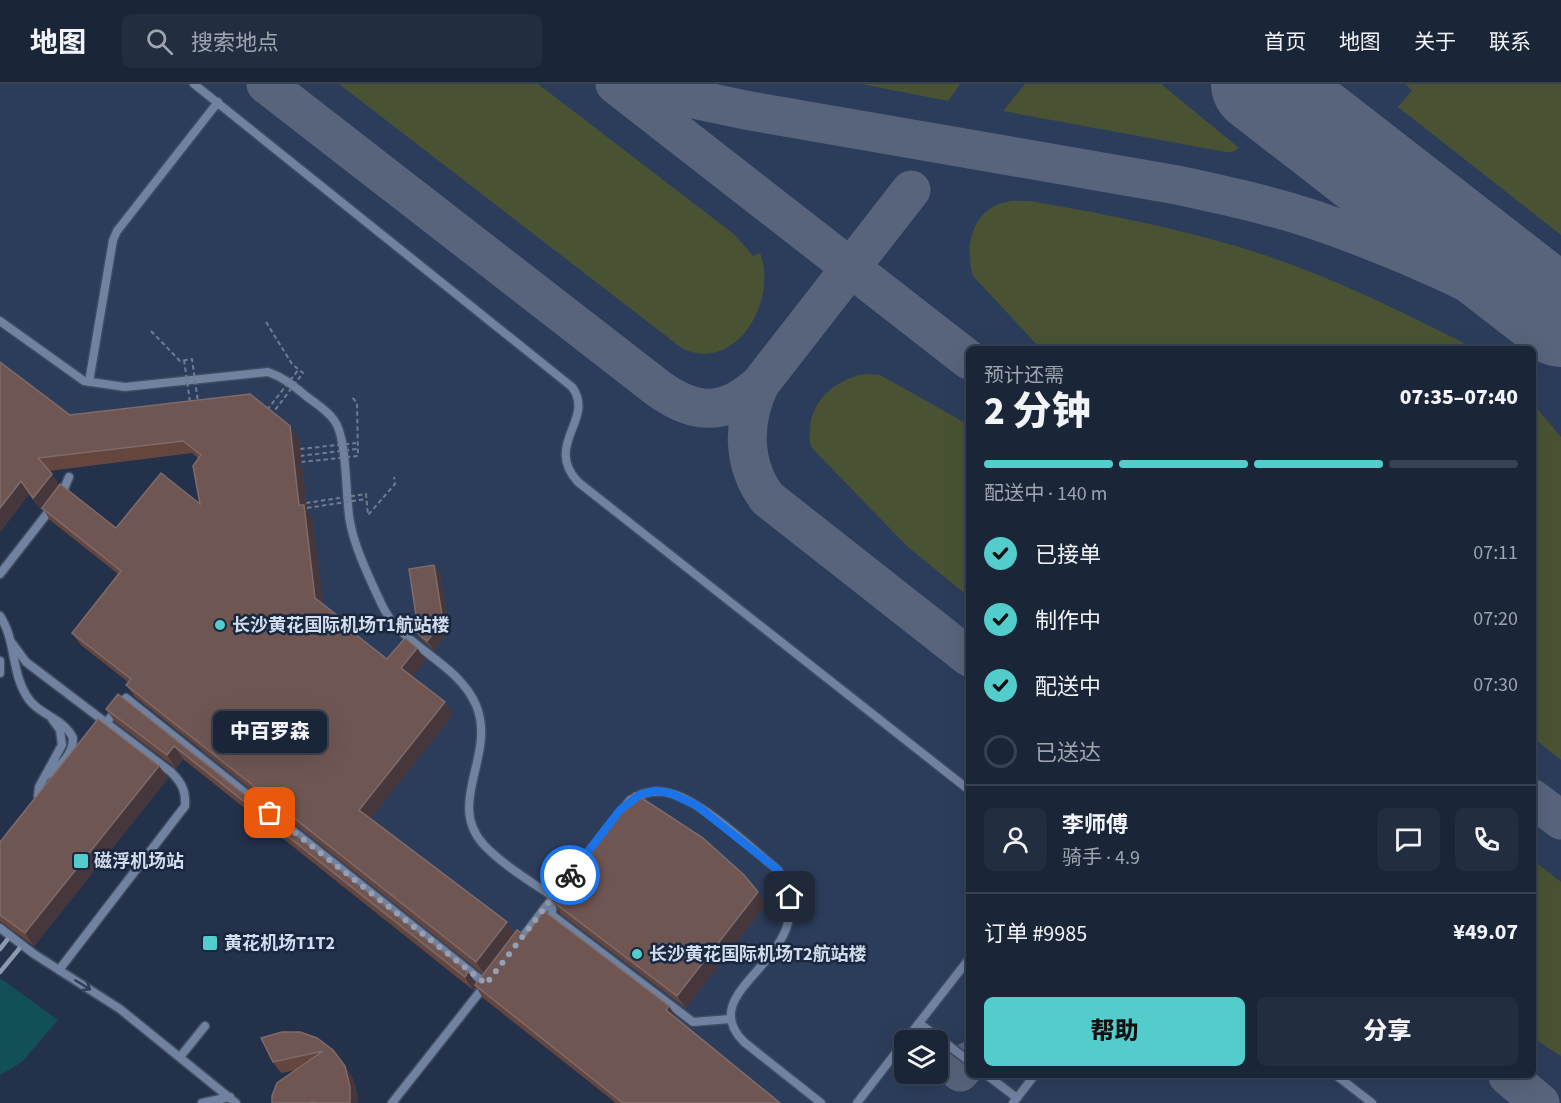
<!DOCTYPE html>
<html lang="zh">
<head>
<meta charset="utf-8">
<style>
	body { margin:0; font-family:"Source Sans 3","Noto Sans SC",sans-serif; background:#232d40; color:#f1f3f6; height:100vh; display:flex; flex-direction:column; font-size:22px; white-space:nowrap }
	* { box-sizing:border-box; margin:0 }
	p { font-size:20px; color:#9fa5ae }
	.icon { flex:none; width:33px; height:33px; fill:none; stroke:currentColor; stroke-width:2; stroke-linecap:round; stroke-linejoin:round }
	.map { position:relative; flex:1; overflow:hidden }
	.details { position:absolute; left:966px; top:262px; width:570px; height:732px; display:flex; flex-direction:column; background:#1a2538; border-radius:9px; box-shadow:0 6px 24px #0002,0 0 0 2px #384253 }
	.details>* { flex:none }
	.tools { position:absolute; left:894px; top:946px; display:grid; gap:12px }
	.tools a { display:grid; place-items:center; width:54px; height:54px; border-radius:9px; background:#1a2538; box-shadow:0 6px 24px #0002,0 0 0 2px #384253; font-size:30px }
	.pin { position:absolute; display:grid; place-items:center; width:51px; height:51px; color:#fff; margin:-26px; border-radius:12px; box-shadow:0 3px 9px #0006 }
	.courier { position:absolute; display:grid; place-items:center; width:60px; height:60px; margin:-30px; border:4px solid #1a73e8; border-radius:50%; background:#fff; color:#222; box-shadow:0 2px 8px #0007 }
	.bubble { position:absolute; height:42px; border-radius:9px; background:#1a2538; box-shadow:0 6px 24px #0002,0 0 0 2px #384253; font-size:20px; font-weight:800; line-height:42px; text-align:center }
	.headline em { font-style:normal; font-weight:800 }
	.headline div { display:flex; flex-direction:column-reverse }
	.headline { display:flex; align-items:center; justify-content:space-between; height:102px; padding:0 18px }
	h1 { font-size:39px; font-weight:800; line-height:45px }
	.bar { display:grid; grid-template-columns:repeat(4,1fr); gap:9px 6px; align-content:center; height:72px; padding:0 18px }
	.bar i { height:8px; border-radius:4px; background:#384253 }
	.bar .on { background:#53cdcb }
	.bar p { grid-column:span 4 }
	.line { display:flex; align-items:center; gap:15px; padding:0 18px; border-top:2px solid #384253 }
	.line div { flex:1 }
	.round { display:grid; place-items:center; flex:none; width:63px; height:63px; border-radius:9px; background:#232d40 }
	ol { padding:0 18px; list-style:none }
	li { display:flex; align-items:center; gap:18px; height:66px }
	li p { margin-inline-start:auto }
	li .icon { padding:6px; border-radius:50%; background:#53cdcb; color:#111; stroke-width:4 }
	li:last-child { color:#9fa5ae }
	li i { width:33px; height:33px; border:3px solid #384253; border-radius:50% }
	.action { display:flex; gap:12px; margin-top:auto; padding:12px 18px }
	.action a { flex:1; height:69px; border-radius:9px; background:#53cdcb; color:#111; font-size:24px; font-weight:800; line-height:69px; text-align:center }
	.action a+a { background:#232d40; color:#f1f3f6 }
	header { display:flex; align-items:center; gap:36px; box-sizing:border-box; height:84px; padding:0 30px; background:#1a2538; border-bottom:2px solid #384253 }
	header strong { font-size:28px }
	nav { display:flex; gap:33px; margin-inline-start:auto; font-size:21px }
	.search { width:420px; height:54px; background:#232d40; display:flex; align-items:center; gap:15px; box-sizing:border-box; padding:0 21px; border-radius:9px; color:#9fa5ae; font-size:22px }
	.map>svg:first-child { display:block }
	.built { fill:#2c3d5b; fill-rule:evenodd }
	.green { fill:#495334 }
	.water { fill:#124f56 }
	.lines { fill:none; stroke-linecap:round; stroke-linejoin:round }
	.taxiway { stroke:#58647c; stroke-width:39 }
	.runway { stroke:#58647c; stroke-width:98 }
	.service-casing { stroke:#3f4c61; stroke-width:11 }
	.service { stroke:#7182a0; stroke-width:8 }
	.rail { stroke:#8c98ac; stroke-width:4.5 }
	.path-bridge { stroke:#6f7b91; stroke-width:2; stroke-dasharray:4.5 3; stroke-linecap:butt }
	.wall { fill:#64463f; fill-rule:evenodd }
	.shaded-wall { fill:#45373c }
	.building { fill:#705652; stroke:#7f6b6a; stroke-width:1.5 }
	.oneway { stroke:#2f3e58 }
	.done { stroke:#95a0b4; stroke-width:6; stroke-dasharray:0 10.8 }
	.route { stroke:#1a73e8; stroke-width:8 }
	.poi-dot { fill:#53cdcb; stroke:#192740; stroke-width:2 }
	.labels { text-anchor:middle; stroke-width:5; stroke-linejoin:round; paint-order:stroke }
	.poi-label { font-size:18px; font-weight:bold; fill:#d2dcec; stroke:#192740; text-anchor:start }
</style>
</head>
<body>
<header>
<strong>地图</strong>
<div class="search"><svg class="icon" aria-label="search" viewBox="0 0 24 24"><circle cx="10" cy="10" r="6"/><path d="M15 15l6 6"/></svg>搜索地点</div>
<nav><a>首页</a><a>地图</a><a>关于</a><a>联系</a></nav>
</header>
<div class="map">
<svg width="1561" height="1019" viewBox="0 0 1561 1019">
	<rect width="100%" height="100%" fill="#23314b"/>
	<path class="built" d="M 0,0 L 1561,0 L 1561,1019 L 616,1019 L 190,680 L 206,659 L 210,384 L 192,369 L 47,387 L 0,448 ZM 969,266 L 1533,266 L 1533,992 L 969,992 ZM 904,957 L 938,957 L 938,990 L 904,990 Z"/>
	<g class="green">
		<path d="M 339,0 L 538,0 L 735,151 L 753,172 L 760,169 C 778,215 738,289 683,265 Z"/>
		<polygon points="862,0 960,0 948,17"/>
		<polygon points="1025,0 1161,0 1239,64 1232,68 1226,68 1003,27"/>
		<polygon points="1405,0 1561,0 1561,151 1398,23 1412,6"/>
		<path d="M 1030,117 C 1122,133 1216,151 1303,185 C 1363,208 1420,237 1476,265 L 1041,265 L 973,192 C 964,163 972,125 1006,118 C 1013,116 1022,117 1030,117 Z"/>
		<path d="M 865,290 L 880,291 L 969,341 L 969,513 L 907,462 L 811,363 C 803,324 829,297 865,290 Z"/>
		<polygon points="1533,320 1561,353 1561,676 1533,654"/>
		<polygon points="1533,776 1561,798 1561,972 1533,954"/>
	</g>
	<polygon class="water" points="0,894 58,936 22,978 0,991"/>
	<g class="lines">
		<g class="taxiway">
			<path d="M 266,0 L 659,305 C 697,332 726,331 760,300 L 911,106"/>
			<polyline points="615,0 969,276"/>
			<path d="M 647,0 L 693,15 L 745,26 L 1177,101 C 1223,111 1270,121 1315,136 C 1400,165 1483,203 1561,248"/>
			<polyline points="1290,0 1328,40 1505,205"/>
			<path d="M 760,300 C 742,338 742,380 767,414 L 969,573"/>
			<polyline points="1533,715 1561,736"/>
			<polyline points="960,988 969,977"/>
			<polyline points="1508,992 1540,1019"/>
		</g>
		<polyline class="runway" points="1260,0 1561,234"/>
		<g class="service-casing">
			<g id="service">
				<path d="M 194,0 L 572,303 C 596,335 543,360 578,398 L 969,706"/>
				<path d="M 0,237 L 84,297 L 125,303 L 268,288 C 283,293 294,302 306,312 C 315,319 327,326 334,336 C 348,355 345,412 350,438 C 355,465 370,495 381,519 C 400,563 456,576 476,621 C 497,671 445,719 484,761 C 503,781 530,797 553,813 L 630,716 C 642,709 655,705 669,709 C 701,716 751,764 778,786 C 831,873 688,902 744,958 L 821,1019"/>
				<polyline points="89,298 113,156 117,147 218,18"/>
				<polyline points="61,412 69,393"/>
				<polyline points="0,490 53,422"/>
				<path d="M 0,532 C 16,556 11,586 26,611 C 37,631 63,633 73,654 C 73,671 60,682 47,691"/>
				<path d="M 12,559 L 26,578 L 171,688 C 182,699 186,707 185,722 L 59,886"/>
				<polyline points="0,577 0,589"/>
				<polyline points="98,649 126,614 486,900 392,1019"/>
				<polyline points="43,719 38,712 39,703 62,661 60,646 52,635"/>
				<polyline points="553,813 552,831 693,938 730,935"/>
				<polyline points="0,844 34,870 120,925 236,1019"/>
				<polyline points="518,859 553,813"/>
				<polyline points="919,939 969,977"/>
				<polyline points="905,957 969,875"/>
				<polyline points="180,973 205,942"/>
				<polyline points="988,992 1017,1014"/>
				<polyline points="1337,992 1372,1019"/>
				<polyline points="202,1019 230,1013"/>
				<polyline points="857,1019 904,958"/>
				<polyline points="1013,1019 1034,992"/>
			</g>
		</g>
		<use href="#service" class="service"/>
		<g class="rail">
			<polyline points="0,865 7,856"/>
			<polyline points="0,888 19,865"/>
		</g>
		<g class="path-bridge">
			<polyline points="266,238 292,280 303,289 272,330"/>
			<polyline points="151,247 180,277 192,275 198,318"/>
			<polyline points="184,276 190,318"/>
			<polyline points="267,326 299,285"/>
			<polyline points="300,365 356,359"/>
			<polyline points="300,372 357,365"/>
			<polyline points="301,378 358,372 357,319 352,313"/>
			<polyline points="306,419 366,410 368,431 395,400 394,393"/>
			<polyline points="307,424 366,415"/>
		</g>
	</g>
	<g class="wall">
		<path d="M 0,278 L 70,331 L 299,355 L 307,426 L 312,434 L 323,520 L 352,543 L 360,554 L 387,575 L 426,576 L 412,593 L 445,618 L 453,631 L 371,734 L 507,838 L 515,849 L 526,852 L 678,935 L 780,1019 L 616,1019 L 483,914 L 476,903 L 473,906 L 183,675 L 176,684 L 115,638 L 106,625 L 118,610 L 468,888 L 476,899 L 483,890 L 135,613 L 126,601 L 128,598 L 81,561 L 72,549 L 118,490 L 50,436 L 43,425 L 42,427 L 29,410 L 0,448 ZM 192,369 L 199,375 L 200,420 L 116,444 L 59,401 L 49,387 Z"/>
		<polygon points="434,481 440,490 450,547 434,566 422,556 415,547 418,544"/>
		<polygon points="159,682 168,694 34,862 1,838 0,838 0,758"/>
		<polygon points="758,808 766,820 686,924 561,830 552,817"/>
		<polygon points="300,948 353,994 358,1014 358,1019 272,1019 296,986 281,989 273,978"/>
	</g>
	<g class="shaded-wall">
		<polygon points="290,342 299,355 307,426 312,434 324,526 315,514 299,421"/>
		<polygon points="52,390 60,402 42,427 33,414"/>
		<polygon points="21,397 29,410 0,448 0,424"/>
		<polygon points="434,481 440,490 450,547 434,566 427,557"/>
		<polygon points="417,564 426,576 409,597 401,584"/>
		<polygon points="445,618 453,631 368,738 359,726"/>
		<polygon points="174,662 183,675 176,684 167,671"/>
		<polygon points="159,682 168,694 34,862 25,849"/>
		<polygon points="758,808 766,820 686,924 677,912"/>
		<polygon points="507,838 516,850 485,891 476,878"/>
		<polygon points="468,888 477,901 473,906 465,893"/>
		<polygon points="669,922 678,935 675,938 666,926"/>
		<polygon points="345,982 353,994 358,1014 358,1019 350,1019"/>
	</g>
	<g class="building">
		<polygon points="0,278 70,331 250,310 290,342 299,421 304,421 315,514 352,543 350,546 387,575 405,554 417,564 401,584 445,618 359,726 507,838 476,878 126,601 131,595 72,549 121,487 42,424 60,400 116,444 161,389 200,420 193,382 201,371 183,357 38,374 52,390 33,414 21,397 0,424"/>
		<polygon points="434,481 443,537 427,557 415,547 418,544 409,485"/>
		<polygon points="118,610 468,888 465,893 174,662 167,671 106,625"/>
		<polygon points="98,635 159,682 25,849 0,831 0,758"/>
		<polygon points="634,709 703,754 744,791 758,808 677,912 552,817"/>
		<polygon points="544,827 669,922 666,926 780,1019 623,1019 475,901 517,846 526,852"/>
		<polygon points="282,948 300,948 317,954 333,966 345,982 350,1003 350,1019 317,1019 312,1018 311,1019 272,1019 272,1012 277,999 323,967 273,978 261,954"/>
	</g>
	<defs><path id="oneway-shaft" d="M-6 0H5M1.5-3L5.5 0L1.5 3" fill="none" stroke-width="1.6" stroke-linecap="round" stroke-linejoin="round" transform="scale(1.5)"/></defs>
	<use class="oneway" href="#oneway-shaft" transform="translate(83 901) rotate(32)"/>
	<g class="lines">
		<polyline class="done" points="270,729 486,900 570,791"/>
		<polyline class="route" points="570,791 620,726 641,710 655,707 670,709 696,721 778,786 790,813"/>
	</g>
	<g class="poi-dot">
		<circle cx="220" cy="541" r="6"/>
		<rect x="73" y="769" width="16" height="16" rx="3"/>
		<rect x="202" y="851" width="16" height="16" rx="3"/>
		<circle cx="637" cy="870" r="6"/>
	</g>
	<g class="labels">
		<g class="poi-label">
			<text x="232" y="547">长沙黄花国际机场T1航站楼</text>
			<text x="94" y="783">磁浮机场站</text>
			<text x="224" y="865">黄花机场T1T2</text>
			<text x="649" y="876">长沙黄花国际机场T2航站楼</text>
		</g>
	</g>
</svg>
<div class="tools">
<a><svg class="icon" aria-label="layers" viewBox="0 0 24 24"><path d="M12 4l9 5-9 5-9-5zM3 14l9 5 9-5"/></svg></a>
</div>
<div class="pin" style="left:270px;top:729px;background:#ea580c"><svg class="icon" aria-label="bag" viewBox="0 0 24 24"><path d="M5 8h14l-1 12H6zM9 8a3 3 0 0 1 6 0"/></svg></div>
<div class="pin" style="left:790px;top:813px;background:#1f2937"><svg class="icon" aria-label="home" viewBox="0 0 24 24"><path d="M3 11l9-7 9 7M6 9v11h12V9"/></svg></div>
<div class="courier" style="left:570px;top:791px"><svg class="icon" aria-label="bike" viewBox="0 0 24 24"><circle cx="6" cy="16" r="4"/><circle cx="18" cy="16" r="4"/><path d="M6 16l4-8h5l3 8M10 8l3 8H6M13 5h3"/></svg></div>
<div class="bubble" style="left:213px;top:627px;width:114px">中百罗森</div>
<section class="details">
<div class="headline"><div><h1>2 分钟</h1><p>预计还需</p></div><em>07:35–07:40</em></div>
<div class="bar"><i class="on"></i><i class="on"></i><i class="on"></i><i></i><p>配送中 · 140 m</p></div>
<ol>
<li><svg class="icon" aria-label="check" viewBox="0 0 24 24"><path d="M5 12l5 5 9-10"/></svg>已接单<p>07:11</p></li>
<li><svg class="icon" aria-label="check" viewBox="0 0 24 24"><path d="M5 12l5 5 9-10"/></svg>制作中<p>07:20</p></li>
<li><svg class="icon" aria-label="check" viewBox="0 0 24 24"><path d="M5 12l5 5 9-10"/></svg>配送中<p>07:30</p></li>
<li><i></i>已送达</li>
</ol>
<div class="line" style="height:108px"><a class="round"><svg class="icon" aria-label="person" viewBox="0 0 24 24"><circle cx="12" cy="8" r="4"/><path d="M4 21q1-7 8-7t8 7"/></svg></a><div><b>李师傅</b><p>骑手 · 4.9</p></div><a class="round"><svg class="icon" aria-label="chat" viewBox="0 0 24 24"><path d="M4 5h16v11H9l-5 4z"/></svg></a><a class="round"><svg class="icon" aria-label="phone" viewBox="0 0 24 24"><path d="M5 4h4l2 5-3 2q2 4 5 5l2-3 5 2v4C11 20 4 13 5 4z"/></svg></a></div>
<div class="line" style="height:78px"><div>订单 #9985</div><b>¥49.07</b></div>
<div class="action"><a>帮助</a><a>分享</a></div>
</section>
</div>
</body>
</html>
